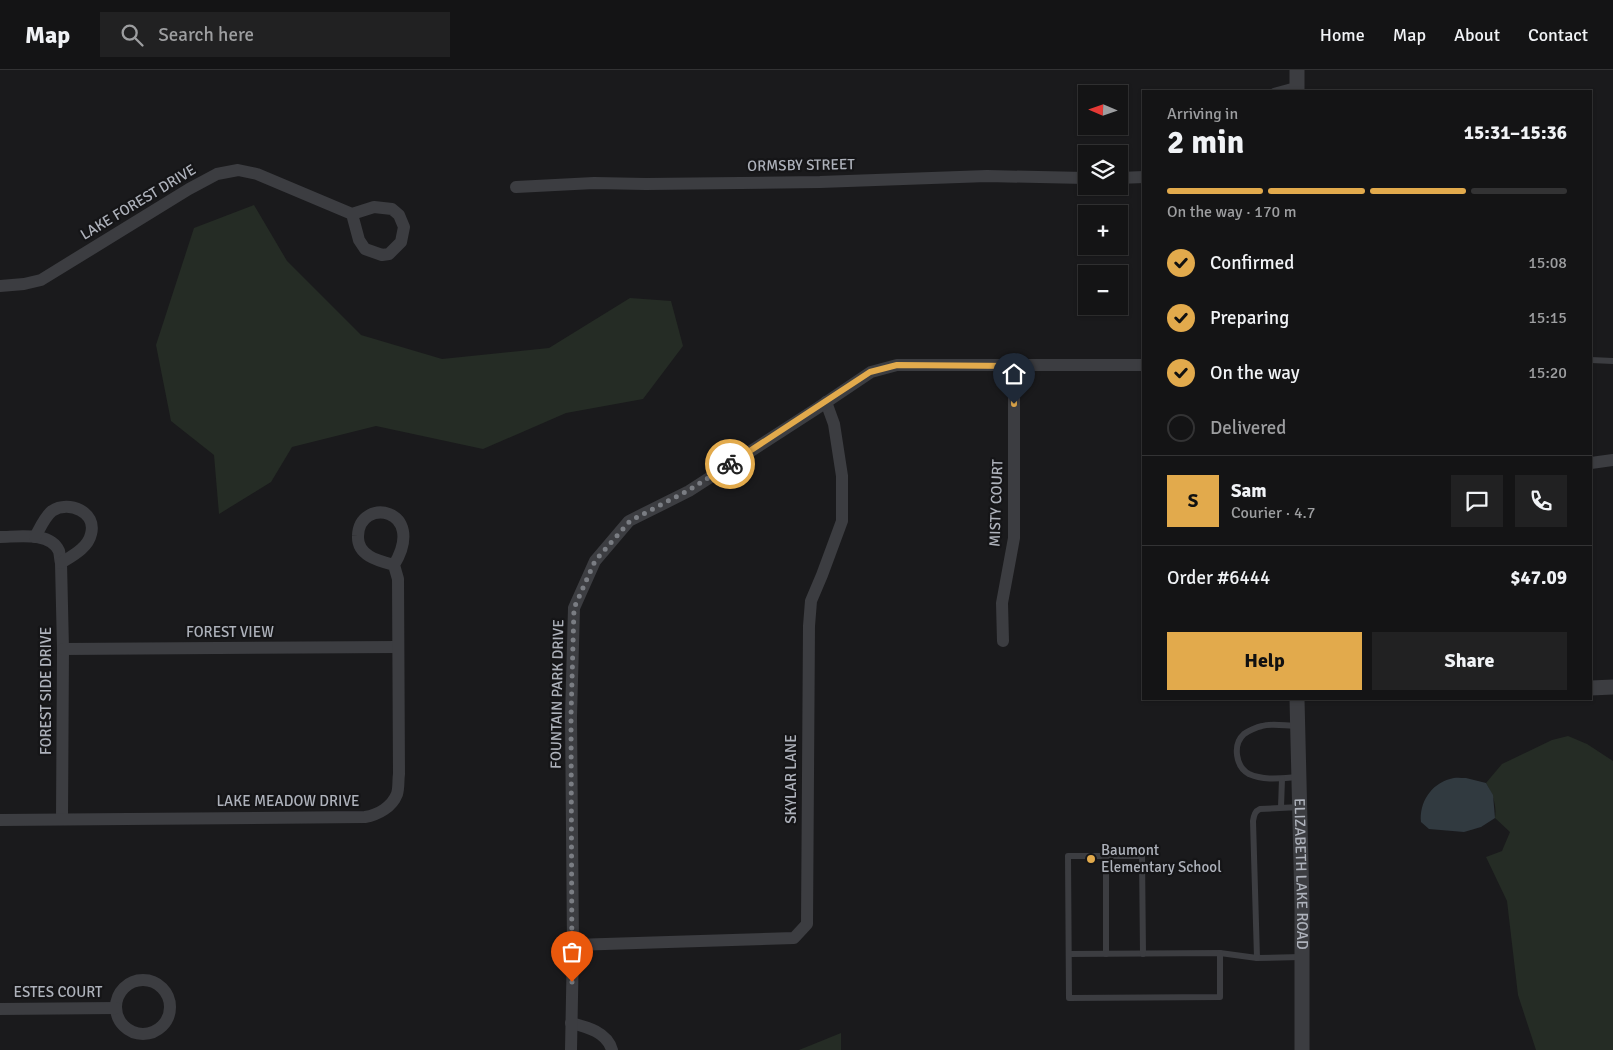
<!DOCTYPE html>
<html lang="en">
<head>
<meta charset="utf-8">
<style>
	body { margin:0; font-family:Signika,sans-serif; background:#212122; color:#f1f3f6; height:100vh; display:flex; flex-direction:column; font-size:19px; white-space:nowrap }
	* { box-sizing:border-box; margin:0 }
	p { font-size:16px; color:#9d9ea0 }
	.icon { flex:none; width:28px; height:28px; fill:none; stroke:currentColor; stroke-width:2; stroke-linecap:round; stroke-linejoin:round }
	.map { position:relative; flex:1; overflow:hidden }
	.drawer { position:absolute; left:1142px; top:20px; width:450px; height:610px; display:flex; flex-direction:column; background:#141415; border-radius:0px; box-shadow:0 1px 4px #0004,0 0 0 1px #333334 }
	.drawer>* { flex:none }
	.needle { width:32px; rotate:272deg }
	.controls { position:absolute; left:1078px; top:15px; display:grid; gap:10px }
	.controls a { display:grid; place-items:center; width:50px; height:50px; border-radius:0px; background:#141415; box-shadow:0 1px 4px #0004,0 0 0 1px #333334; font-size:25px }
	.pin { position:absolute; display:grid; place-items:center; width:42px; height:42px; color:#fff; margin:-51px -21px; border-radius:50% 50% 50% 0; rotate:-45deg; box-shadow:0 0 5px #0007 }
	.pin .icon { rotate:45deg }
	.courier { position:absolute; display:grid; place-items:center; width:50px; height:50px; margin:-25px; border:4px solid #e2aa4c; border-radius:50%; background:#fff; color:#222; box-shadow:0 1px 6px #0007 }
	.head em { font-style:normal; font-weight:700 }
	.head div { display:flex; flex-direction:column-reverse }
	.head { display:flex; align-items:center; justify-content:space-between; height:85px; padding:0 25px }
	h1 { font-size:32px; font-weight:700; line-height:38px }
	.bar { display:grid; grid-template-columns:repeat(4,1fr); gap:8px 5px; align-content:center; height:60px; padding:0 25px }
	.bar i { height:6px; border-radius:4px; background:#333334 }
	.bar .active { background:#e2aa4c }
	.bar p { grid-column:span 4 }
	.line { display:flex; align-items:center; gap:12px; padding:0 25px; border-top:1px solid #333334 }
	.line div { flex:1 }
	.round { display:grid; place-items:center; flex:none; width:52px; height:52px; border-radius:0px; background:#212122 }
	ol { padding:0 25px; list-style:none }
	li { display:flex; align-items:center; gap:15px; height:55px }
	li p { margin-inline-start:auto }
	li .icon { padding:5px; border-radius:50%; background:#e2aa4c; color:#111; stroke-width:4 }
	li:last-child { color:#9d9ea0 }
	li i { width:28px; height:28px; border:2px solid #333334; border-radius:50% }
	.primary-button { display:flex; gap:10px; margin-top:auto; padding:10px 25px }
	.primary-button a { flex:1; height:58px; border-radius:0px; background:#e2aa4c; color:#111; font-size:20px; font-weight:700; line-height:58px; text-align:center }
	.primary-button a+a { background:#212122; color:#f1f3f6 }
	header { display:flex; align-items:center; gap:30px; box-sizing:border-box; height:70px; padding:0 25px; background:#141415; border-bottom:1px solid #333334 }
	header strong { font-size:24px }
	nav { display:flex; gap:28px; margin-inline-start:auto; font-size:18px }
	.search { width:350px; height:45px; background:#212122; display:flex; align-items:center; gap:12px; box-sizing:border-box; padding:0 18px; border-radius:0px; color:#9d9ea0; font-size:19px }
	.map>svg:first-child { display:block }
	.green { fill:#252c25 }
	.water { fill:#313a40 }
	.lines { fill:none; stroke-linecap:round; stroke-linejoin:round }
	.service { stroke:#3c3d41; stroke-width:6 }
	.minor { stroke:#3c3d41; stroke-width:12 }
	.tertiary { stroke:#3c3d41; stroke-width:15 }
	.done { stroke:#7a7d83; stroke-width:5; stroke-dasharray:0 9 }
	.route { stroke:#e2aa4c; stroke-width:6 }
	.poi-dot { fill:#e2aa4c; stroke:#151517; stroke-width:2 }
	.labels { text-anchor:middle; stroke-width:4.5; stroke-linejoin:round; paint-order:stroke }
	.street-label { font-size:15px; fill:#aeb2bb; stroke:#151517 }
	.poi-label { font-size:15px; fill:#aeb2bb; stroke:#151517; text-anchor:start }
</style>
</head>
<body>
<header>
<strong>Map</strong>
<div class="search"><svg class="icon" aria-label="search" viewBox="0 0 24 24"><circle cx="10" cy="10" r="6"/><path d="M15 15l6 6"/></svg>Search here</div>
<nav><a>Home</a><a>Map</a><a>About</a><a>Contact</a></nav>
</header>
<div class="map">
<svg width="1613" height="980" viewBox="0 0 1613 980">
	<rect width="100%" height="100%" fill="#1a1a1c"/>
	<g class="green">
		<polygon points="254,135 287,191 361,265 442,289 549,278 630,228 671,231 683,276 643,329 566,343 483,379 376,356 292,377 271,412 219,444 214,385 171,351 156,275 194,158"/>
		<path d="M 1568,666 L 1587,674 L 1613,691 L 1613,980 L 1536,980 L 1518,925 L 1507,831 L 1486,787 L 1502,781 L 1510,762 L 1495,748 C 1497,735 1493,725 1486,713 L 1502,694 L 1552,670 Z"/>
		<polygon points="841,963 841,980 799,980"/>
	</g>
	<path class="water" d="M 1466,708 L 1486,713 L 1493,725 L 1495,748 L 1481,757 L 1464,762 L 1429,759 L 1421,752 C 1419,733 1431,714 1450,709 C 1455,707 1461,708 1466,708 Z"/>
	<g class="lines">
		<g class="service">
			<polyline points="1274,21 1296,15"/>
			<polyline points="1591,290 1613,291"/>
			<path d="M 1297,656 C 1286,656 1272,653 1262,656 C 1257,657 1248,661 1244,664 C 1232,675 1236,697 1249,704 C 1264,711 1283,708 1299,707"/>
			<polyline points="1281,737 1282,709"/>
			<path d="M 1300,737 L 1260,739 C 1255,741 1254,745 1253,751 L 1257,888 L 1301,887"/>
			<polyline points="1106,786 1106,884"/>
			<polyline points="1069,884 1220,883 1257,888"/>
			<polyline points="1143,884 1142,786 1068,786 1069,928 1220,927 1220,883"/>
		</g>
		<g class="minor">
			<polyline points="1119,108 1144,107"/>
			<polyline points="516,117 594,113 646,114 820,112 987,106 1086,108"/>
			<polyline points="0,216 24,214 41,210 189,119 217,104 238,100 257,104 352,144 374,137 392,139 399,145 404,157 401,172 389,184 382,185 365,179 359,170 352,144"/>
			<polyline points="1591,393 1613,390"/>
			<path d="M 0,467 C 17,467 50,461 59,481 C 60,485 60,490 61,493 L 63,579 L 62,749"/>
			<path d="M 35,467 C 39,460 45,446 52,441 C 69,430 97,442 91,464 C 88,478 72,486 61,493"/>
			<polyline points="1003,571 1002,533 1014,468 1014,296"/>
			<polyline points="63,579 398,577"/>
			<path d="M 0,750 L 365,747 C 378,745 392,737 397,724 C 399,718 398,710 399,704 L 398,509 L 394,495 C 428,438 359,426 358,466 C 357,486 379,491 394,495"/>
			<polyline points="573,875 794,868 807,854 809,556 811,531 822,505 842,451 842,406 834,354 826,332"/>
			<circle cx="143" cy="937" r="27"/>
			<polyline points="0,939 116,938"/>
			<path d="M 571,953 C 587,957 607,962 612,980"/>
			<polyline points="571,980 573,875 571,646 574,538 595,491 629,451 689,421 816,339 871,302 897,295 1144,295"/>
		</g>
		<g class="tertiary">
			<polyline points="1297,0 1297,21"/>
			<polyline points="1591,618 1613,617"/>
			<path id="s1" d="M 1297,629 L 1302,835 L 1302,980"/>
		</g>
	</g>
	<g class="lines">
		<polyline class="done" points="572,912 571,646 574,538 595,491 630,451 689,420 730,394"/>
		<polyline class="route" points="730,394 870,302 897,295 1014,296 1014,334"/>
	</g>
	<circle class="poi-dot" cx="1091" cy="789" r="5"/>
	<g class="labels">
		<g class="street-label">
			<text transform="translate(801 95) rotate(-1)" y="5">ORMSBY STREET</text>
			<text transform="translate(138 132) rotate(-31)" y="5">LAKE FOREST DRIVE</text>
			<text transform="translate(996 433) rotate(-88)" y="5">MISTY COURT</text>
			<text x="230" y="567">FOREST VIEW</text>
			<text transform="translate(46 621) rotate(-90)" y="5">FOREST SIDE DRIVE</text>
			<text transform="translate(557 624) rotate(-89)" y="5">FOUNTAIN PARK DRIVE</text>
			<text transform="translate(791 709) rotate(-90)" y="5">SKYLAR LANE</text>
			<text x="288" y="736">LAKE MEADOW DRIVE</text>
			<text dy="5" stroke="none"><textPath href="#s1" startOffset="175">ELIZABETH LAKE ROAD</textPath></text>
			<text x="58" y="927">ESTES COURT</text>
		</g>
		<g class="poi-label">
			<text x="1101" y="785">Baumont<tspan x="1101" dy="17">Elementary School</tspan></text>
		</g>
	</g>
</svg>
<div class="controls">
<a><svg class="needle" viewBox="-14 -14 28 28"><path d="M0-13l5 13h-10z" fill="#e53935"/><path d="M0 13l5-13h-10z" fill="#9d9ea0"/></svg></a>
<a><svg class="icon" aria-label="layers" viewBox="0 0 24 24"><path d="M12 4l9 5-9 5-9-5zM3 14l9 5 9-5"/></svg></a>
<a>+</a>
<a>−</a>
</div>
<div class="pin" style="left:572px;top:912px;background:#ea580c"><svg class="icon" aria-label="bag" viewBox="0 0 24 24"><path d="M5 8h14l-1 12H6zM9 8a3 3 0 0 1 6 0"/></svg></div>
<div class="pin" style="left:1014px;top:334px;background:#1f2937"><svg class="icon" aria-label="home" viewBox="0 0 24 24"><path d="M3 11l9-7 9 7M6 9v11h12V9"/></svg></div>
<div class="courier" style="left:730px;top:394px"><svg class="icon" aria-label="bike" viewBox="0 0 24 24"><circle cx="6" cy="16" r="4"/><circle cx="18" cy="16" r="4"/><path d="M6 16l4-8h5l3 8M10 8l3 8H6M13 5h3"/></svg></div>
<section class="drawer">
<div class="head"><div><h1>2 min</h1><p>Arriving in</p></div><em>15:31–15:36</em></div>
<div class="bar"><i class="active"></i><i class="active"></i><i class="active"></i><i></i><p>On the way · 170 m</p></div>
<ol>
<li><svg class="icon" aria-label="check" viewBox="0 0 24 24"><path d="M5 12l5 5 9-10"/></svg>Confirmed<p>15:08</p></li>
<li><svg class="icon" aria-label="check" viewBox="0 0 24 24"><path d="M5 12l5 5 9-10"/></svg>Preparing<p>15:15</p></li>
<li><svg class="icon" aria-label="check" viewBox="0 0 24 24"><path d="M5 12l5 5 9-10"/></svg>On the way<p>15:20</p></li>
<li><i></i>Delivered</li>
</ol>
<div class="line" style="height:90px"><b class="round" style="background:#e2aa4c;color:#111">S</b><div><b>Sam</b><p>Courier · 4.7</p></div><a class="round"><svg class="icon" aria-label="chat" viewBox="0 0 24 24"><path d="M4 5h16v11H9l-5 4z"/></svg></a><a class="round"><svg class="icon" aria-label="phone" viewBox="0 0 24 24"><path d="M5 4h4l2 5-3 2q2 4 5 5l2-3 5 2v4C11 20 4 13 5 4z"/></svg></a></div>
<div class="line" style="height:65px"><div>Order #6444</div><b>$47.09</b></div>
<div class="primary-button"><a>Help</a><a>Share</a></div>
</section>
</div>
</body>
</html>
